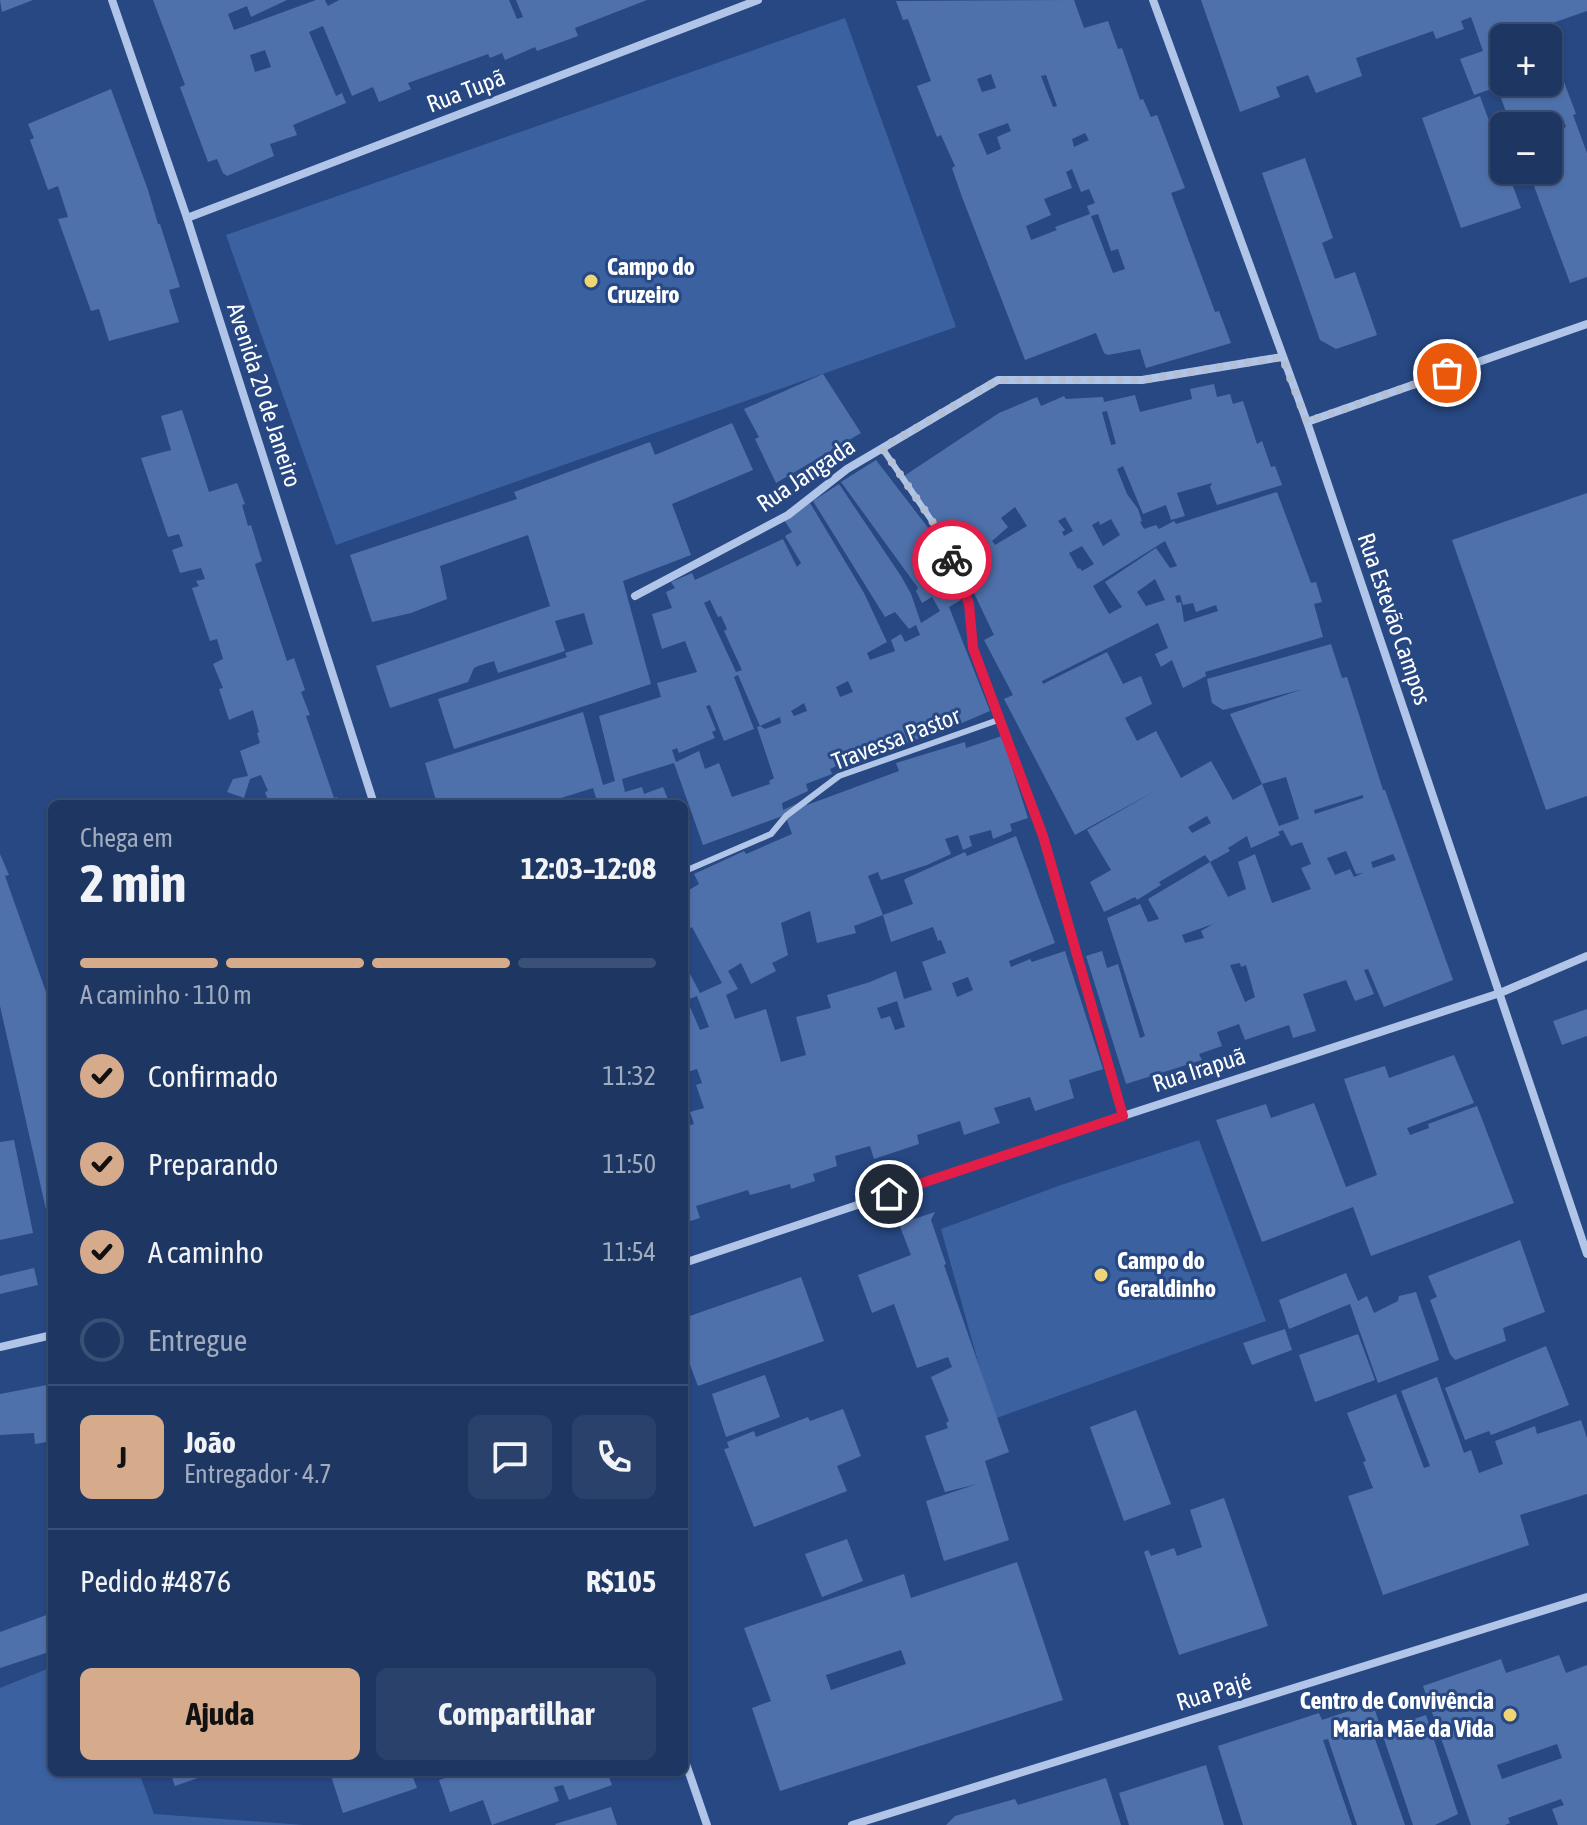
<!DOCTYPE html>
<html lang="pt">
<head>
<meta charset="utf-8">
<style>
	body { margin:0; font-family:"Asap Condensed",sans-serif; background:#2a416b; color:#f1f3f6; height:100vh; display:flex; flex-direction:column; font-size:30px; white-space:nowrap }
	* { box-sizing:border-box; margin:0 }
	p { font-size:26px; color:#a0abbe }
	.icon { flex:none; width:44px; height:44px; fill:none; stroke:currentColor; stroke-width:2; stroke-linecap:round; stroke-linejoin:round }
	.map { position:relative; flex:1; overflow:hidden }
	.drawer { position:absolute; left:48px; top:800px; width:640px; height:976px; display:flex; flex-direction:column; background:#1d3662; border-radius:12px; box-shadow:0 2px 6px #0004,0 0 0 2px #3b5077 }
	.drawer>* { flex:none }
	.tools { position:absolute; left:1490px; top:24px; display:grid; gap:16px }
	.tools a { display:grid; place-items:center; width:72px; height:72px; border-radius:12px; background:#1d3662; box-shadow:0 2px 6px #0004,0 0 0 2px #3b5077; font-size:40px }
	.pin { position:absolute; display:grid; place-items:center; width:68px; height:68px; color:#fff; margin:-34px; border:4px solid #fff; border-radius:50%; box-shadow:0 2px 8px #0007 }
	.courier { position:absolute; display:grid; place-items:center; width:80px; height:80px; margin:-40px; border:6px solid #e11d48; border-radius:50%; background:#fff; color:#222; box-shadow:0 2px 10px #0007 }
	.summary em { font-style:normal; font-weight:700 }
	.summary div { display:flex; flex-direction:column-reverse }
	.summary { display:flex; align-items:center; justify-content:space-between; height:136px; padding:0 32px }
	h1 { font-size:52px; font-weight:700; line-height:60px }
	.bar { display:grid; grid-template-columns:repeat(4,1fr); gap:12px 8px; align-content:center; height:96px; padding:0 32px }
	.bar i { height:10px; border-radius:6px; background:#3b5077 }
	.bar .current { background:#d6ab8b }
	.bar p { grid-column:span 4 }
	.line { display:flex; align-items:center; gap:20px; padding:0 32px; border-top:2px solid #3b5077 }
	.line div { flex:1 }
	.round { display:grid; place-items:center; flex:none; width:84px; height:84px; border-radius:12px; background:#2a416b }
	ol { padding:0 32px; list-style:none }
	li { display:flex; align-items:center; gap:24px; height:88px }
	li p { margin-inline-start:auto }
	li .icon { padding:8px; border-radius:50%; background:#d6ab8b; color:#111; stroke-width:4 }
	li:last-child { color:#a0abbe }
	li i { width:44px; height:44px; border:4px solid #3b5077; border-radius:50% }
	.button { display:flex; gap:16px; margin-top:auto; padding:16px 32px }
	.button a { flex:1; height:92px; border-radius:12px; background:#d6ab8b; color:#111; font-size:32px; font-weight:700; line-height:92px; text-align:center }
	.button a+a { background:#2a416b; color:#f1f3f6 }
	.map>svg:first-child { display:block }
	.green { fill:#3b61a0 }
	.building { fill:#4f71ab; fill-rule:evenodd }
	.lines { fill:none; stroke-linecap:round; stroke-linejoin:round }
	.service { stroke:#b0c5e7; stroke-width:6 }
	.minor { stroke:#b0c5e7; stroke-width:8 }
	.done { stroke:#b3bfd4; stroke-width:8; stroke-dasharray:0 14.4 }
	.route { stroke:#e11d48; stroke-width:10 }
	.poi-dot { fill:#efd576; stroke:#274883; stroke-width:3 }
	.labels { text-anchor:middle; stroke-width:6; stroke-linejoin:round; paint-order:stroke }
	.street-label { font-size:24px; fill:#fff; stroke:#274883 }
	.poi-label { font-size:24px; font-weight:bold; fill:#fff; stroke:#274883; text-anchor:start }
</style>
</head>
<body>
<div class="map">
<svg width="1587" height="1825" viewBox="0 0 1587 1825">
	<rect width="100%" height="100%" fill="#274883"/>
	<g class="green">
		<polygon points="845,18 956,327 336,545 226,235"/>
		<polygon points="1199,1140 1266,1321 994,1419 941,1229 1061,1185"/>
		<polygon points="52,1667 52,1772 139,1772 154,1814 304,1825 0,1825 0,1688"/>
	</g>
	<g class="building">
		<polygon points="0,0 33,0 2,12"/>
		<path d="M 153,0 L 287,0 L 251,17 L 247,6 L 228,14 L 234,30 L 316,0 L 325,0 L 328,6 L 339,0 L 509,0 L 517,19 L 523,17 L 516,0 L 647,0 L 575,28 L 578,36 L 537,51 L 535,47 L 505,60 L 502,53 L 490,58 L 488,54 L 408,83 L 411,89 L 379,102 L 373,87 L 352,96 L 323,26 L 309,32 L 336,96 L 342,93 L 346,103 L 293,125 L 297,135 L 270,144 L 274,156 L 227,176 L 223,173 L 217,159 L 208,162 L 180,87 L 185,85 ZM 265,50 L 271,67 L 255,72 L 250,55 Z"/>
		<path d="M 1074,0 L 1084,28 L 1108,21 L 1118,49 L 1122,48 L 1140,100 L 1143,99 L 1151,117 L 1157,115 L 1185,188 L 1171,193 L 1215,312 L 1219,311 L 1231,343 L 1146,368 L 1140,349 L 1108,355 L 1104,353 L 1096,333 L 1025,360 L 962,197 L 952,168 L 955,166 L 941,135 L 937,137 L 917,86 L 931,81 L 908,19 L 903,20 L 896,1 ZM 991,74 L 996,88 L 982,92 L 977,79 ZM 1046,75 L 1057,106 L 1053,107 L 1041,76 ZM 1008,123 L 1011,131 L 997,137 L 1001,149 L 987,155 L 978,134 ZM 1085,133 L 1089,140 L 1074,147 L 1072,139 ZM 1072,169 L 1081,192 L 1089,189 L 1095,203 L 1087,206 L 1090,214 L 1055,227 L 1057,230 L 1031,240 L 1026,226 L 1051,215 L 1044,199 L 1072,188 L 1066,172 ZM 1098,214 L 1111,251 L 1118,249 L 1125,269 L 1113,273 L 1091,216 Z"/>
		<path d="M 1201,0 L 1587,0 L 1587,11 L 1544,26 L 1548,38 L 1504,38 L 1504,82 L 1548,82 L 1548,39 L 1576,114 L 1573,115 L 1587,153 L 1587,277 L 1570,283 L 1528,170 L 1548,170 L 1548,123 L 1540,126 L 1511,126 L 1497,87 L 1474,95 L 1460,59 L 1483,51 L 1471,17 L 1461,21 L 1464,29 L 1436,39 L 1433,31 L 1356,58 L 1362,76 L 1316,93 L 1308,75 L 1276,87 L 1280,97 L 1240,112 ZM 1563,119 L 1566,127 L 1552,133 L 1548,123 Z"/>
		<polygon points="111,89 148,190 158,224 160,224 180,287 169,290 179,322 109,341 99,309 91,311 58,219 68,217 58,186 48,190 30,140 34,138 28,124"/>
		<polygon points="1480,96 1504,162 1504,170 1507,170 1521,208 1461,228 1422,118"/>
		<polygon points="1305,158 1333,238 1322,243 1335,279 1355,272 1377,335 1336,349 1320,340 1262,173"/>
		<polygon points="823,374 861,433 776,483 755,439 759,437 744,409"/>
		<path d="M 1214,384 L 1217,397 L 1230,394 L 1233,404 L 1243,401 L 1257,444 L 1262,441 L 1271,467 L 1275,466 L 1282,485 L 1217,505 L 1210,487 L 1212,483 L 1177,493 L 1185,516 L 1171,520 L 1166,505 L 1143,514 L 1123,466 L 1117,469 L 1127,494 L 1138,509 L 1142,521 L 1140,522 L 1144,529 L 1156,525 L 1159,529 L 1174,521 L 1176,524 L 1277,492 L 1311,583 L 1316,582 L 1322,602 L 1314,604 L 1323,637 L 1205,672 L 1206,676 L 1183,688 L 1172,660 L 1161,667 L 1155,654 L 1168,648 L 1158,623 L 1042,681 L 1043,684 L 1107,652 L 1123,684 L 1141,676 L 1152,704 L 1125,718 L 1137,741 L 1156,731 L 1181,778 L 1211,761 L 1233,800 L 1262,784 L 1279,826 L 1299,819 L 1286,777 L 1262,784 L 1230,714 L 1303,689 L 1223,710 L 1212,703 L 1207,679 L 1331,644 L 1342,678 L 1347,677 L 1383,790 L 1385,790 L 1453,980 L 1384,1007 L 1368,969 L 1364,970 L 1374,994 L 1355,1001 L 1346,980 L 1303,994 L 1316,1031 L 1293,1038 L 1289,1025 L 1245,1040 L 1239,1024 L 1217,1032 L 1222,1046 L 1199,1054 L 1202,1060 L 1126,1084 L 1086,956 L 1102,951 L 1107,968 L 1118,964 L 1140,1038 L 1145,1036 L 1107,918 L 1140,904 L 1148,922 L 1159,919 L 1148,899 L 1210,862 L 1205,855 L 1159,882 L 1161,885 L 1137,900 L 1135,897 L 1104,912 L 1090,882 L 1111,870 L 1087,830 L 1155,791 L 1075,835 L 1004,699 L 1013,695 L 984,640 L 994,635 L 961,566 L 965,562 L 904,476 L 999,413 L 1037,397 L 1041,406 L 1064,396 L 1066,399 L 1103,397 L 1104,402 L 1135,395 L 1140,412 L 1192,399 L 1190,389 ZM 1107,411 L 1116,444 L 1111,445 L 1102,412 ZM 1015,507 L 1027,526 L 995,545 L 992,541 L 1008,527 L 1001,518 ZM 1065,517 L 1073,531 L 1064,536 L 1062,532 L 1065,530 L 1058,521 ZM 1111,519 L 1120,535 L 1103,546 L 1092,525 L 1099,521 L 1100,525 ZM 1165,541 L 1177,566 L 1170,568 L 1156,548 L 1105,582 L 1122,607 L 1109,614 L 1093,586 ZM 1082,546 L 1094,564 L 1082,571 L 1080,568 L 1078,569 L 1069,553 ZM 1155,579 L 1165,600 L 1146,606 L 1137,592 ZM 1180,595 L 1183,605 L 1193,603 L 1196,612 L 1216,605 L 1218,611 L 1184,622 L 1181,602 L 1177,603 L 1175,596 ZM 1363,795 L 1363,798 L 1315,814 L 1314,810 ZM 1207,816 L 1211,823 L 1192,833 L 1188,827 ZM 1283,830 L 1291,846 L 1302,842 L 1311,864 L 1301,868 L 1311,889 L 1272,903 L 1255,854 L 1238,862 L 1246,889 L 1228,897 L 1210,862 L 1230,851 L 1228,848 L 1247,836 L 1251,848 L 1280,835 L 1278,832 ZM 1346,851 L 1356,874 L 1363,873 L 1354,877 L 1350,869 L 1335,875 L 1327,858 ZM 1393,854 L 1396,860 L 1373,868 L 1371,862 ZM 1213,924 L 1201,931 L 1204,938 L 1185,943 L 1182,935 ZM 1240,963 L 1241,967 L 1246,965 L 1255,997 L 1245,1002 L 1230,965 Z"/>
		<polygon points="182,410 209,492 237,483 245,504 242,505 248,526 251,525 262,561 255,564 256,568 287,661 294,658 305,690 301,692 310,715 306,716 334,798 337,797 339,804 256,804 268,800 265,792 268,791 261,775 250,779 244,798 227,792 233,779 248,776 240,751 260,743 257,733 259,732 253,710 229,720 219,689 223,688 213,664 223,659 217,639 210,641 192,588 199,586 196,581 205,579 201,568 180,573 172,550 183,546 179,534 168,537 141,458 171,450 161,416"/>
		<polygon points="732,423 753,470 672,504 691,555 623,581 651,684 454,749 438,699 567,657 565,653 593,644 584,613 555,621 565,651 498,673 494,661 478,666 474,668 468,682 390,708 376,666 550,606 528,535 440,566 447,599 411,613 372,622 350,555 517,499 514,492 650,442 655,455"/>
		<path d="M 876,460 L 946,551 L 942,554 L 953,569 L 948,573 L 961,600 L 949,607 L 990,711 L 929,737 L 928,734 L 904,745 L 903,743 L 880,753 L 879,751 L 854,763 L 852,759 L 830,769 L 832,774 L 806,784 L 808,791 L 782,803 L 783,810 L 805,800 L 807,805 L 899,771 L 896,763 L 965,742 L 966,748 L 1002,736 L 1028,818 L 1010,824 L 1012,831 L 993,839 L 991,830 L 969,836 L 972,846 L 963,850 L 958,835 L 945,839 L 951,854 L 927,865 L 881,880 L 878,872 L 868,876 L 883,915 L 854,926 L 856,933 L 817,943 L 810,911 L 781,923 L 788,955 L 772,963 L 776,971 L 751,984 L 741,963 L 728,971 L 738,989 L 726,995 L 735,1019 L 766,1009 L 781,1062 L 806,1055 L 796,1017 L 831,1008 L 827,995 L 870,982 L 896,971 L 904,999 L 932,990 L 922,962 L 946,953 L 941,940 L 938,941 L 933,927 L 891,942 L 883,915 L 913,904 L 904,880 L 907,878 L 965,852 L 967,856 L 1016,836 L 1055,943 L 1009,961 L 1011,967 L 1030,959 L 1032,962 L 1065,951 L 1103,1069 L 1069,1080 L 1074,1098 L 1035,1111 L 1030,1097 L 994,1108 L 1000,1123 L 964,1135 L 960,1121 L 917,1135 L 919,1144 L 874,1159 L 870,1146 L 835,1156 L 837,1166 L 813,1174 L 815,1181 L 791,1189 L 790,1184 L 750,1195 L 748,1190 L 696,1206 L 700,1218 L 684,1223 L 684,1127 L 694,1124 L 690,1112 L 704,1108 L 696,1085 L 702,1083 L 697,1069 L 684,1073 L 684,972 L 688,970 L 700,993 L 722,983 L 692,927 L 684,931 L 684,893 L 699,884 L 694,874 L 744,851 L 746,854 L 792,834 L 785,815 L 703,845 L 674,763 L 622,779 L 625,792 L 642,787 L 644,794 L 663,787 L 670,804 L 598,804 L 593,788 L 542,804 L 437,804 L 425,763 L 583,712 L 603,785 L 615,781 L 599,716 L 661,697 L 657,683 L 697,672 L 685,641 L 662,649 L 652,614 L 672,608 L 666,592 L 675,588 L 671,582 L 692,573 L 695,580 L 783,539 L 797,567 L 801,563 L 785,536 L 792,532 L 784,520 L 810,503 L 864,593 L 887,642 L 867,653 L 870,660 L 895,651 L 891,640 L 901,634 L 905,642 L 920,635 L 916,625 L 909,629 L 895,612 L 885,617 L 813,501 L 839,484 L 901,576 L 911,594 L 921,623 L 940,611 L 932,597 L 922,603 L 916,591 L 918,588 L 841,482 ZM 710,600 L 718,617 L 721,616 L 727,629 L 724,631 L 742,670 L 736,672 L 704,603 ZM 738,675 L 760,726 L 757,727 L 774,778 L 769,781 L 770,784 L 732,797 L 719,763 L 705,769 L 699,751 L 676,762 L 672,750 L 677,748 L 679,753 L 715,738 L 712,732 L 716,730 L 706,706 L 710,705 L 724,741 L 754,729 L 734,677 ZM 848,681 L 853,692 L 840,697 L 836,687 ZM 804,703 L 807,711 L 794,716 L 791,711 ZM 780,717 L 781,723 L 765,729 L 760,726 ZM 968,977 L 973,990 L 957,997 L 952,983 ZM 697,996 L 709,1027 L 700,1030 L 687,1000 ZM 897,1001 L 905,1027 L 895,1030 L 890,1016 L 881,1019 L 877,1008 Z"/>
		<polygon points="1587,493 1587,796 1546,810 1452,540"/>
		<polygon points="0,854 9,875 5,876 52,1009 52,1236 0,1006"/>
		<polygon points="1587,1009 1587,1036 1562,1045 1553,1021"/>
		<polygon points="1454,1055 1474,1103 1407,1128 1410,1135 1429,1128 1428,1124 1477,1106 1514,1203 1371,1256 1353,1207 1262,1242 1216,1120 1266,1104 1271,1118 1314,1103 1346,1187 1377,1175 1344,1079 1385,1066 1389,1078"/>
		<polygon points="14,1140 33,1233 0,1240 0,1142"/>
		<polygon points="935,1212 931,1220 946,1264 944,1265 1009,1452 985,1461 1009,1540 944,1561 926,1501 977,1484 945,1492 925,1436 948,1428 946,1423 949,1421 931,1377 952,1367 948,1357 917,1368 894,1304 872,1313 858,1275 911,1255 899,1224"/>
		<polygon points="1520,1240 1545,1312 1503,1328 1506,1341 1455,1360 1450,1354 1430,1300 1437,1297 1428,1276"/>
		<polygon points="34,1268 38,1285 0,1294 0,1276"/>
		<polygon points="1346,1273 1358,1301 1367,1296 1374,1313 1398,1301 1399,1296 1416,1292 1439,1360 1378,1383 1350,1304 1289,1329 1279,1300"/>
		<polygon points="801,1277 824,1341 698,1386 684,1349 684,1318"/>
		<polygon points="1285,1329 1292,1350 1252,1365 1243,1343"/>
		<polygon points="1358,1334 1375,1380 1315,1402 1299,1355"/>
		<polygon points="1546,1346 1569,1405 1491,1435 1489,1431 1465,1440 1445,1388"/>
		<polygon points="765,1375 780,1417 726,1437 712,1394"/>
		<polygon points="1437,1377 1464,1453 1471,1450 1479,1473 1503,1464 1495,1441 1535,1426 1537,1434 1581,1420 1587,1438 1587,1494 1520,1515 1529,1545 1383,1595 1348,1496 1373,1488 1363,1462 1366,1461 1347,1413 1396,1394 1424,1468 1430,1466 1401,1391"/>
		<polygon points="52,1384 52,1441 35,1444 34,1433 0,1435 0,1394"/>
		<polygon points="843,1409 861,1456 837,1466 847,1491 754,1527 724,1449 729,1448 727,1442 754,1431 756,1437 808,1417 810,1421"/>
		<polygon points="1136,1410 1171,1504 1124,1521 1090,1427"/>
		<polygon points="1224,1498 1268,1626 1179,1655 1144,1552 1148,1550 1151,1556 1174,1548 1177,1556 1202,1547 1190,1510"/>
		<polygon points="847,1539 863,1581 822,1597 805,1554"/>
		<path d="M 1017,1562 L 1063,1700 L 780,1791 L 752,1708 L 771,1701 L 744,1628 L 904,1574 L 911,1598 ZM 901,1650 L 906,1664 L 831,1690 L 826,1675 Z"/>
		<polygon points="52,1613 52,1651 0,1668 0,1632"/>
		<path d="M 1559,1655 L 1566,1673 L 1587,1665 L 1587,1825 L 1558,1825 L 1552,1809 L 1564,1805 L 1561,1799 L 1508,1818 L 1510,1823 L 1505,1825 L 1471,1825 L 1423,1686 L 1501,1659 L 1506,1673 ZM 1557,1744 L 1562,1758 L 1502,1779 L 1497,1765 Z"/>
		<polygon points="1373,1703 1381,1730 1426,1715 1458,1814 1435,1825 1413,1825 1382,1733 1374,1736 1405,1825 1357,1825 1328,1739 1323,1740 1352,1825 1243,1825 1218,1746 1319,1713 1322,1720"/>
		<polygon points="1206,1765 1224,1825 1129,1825 1119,1793"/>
		<polygon points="170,1772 215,1772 175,1786"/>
		<polygon points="343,1772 411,1772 417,1788 343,1813 331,1776"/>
		<polygon points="463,1772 607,1772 612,1785 569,1800 563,1785 554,1787 559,1801 492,1825 483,1800 450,1812 439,1780"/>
		<polygon points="1106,1778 1121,1825 946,1825 955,1816 1015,1799 1018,1805"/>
		<polygon points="611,1807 617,1825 556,1825 555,1824"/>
	</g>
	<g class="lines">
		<g class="service">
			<polyline points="882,448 943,537 969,604 973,648 1043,836 1123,1116"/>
			<polyline points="685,871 771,834 786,816 839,776 1001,719"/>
		</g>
		<g class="minor">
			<polyline points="112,0 187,218 374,804"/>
			<polyline points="1153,0 1307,422 1587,1254"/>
			<polyline points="187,218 758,0"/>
			<polyline points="1307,422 1587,324"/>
			<polyline points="635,596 788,515 847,469 998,380 1142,380 1282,357"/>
			<polyline points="684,872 685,871"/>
			<polyline points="684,1263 1123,1116 1500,993 1587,956"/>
			<polyline points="0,1347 52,1335"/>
			<polyline points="684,1758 707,1825"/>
			<polyline points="852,1825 1587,1597"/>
		</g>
	</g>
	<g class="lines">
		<polyline class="done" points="952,560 943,537 882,448 998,380 1142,380 1282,357 1307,422 1447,373"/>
		<polyline class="route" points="889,1194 1123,1116 1043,836 973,648 969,604 952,560"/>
	</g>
	<g class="poi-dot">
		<circle cx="591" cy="281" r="8"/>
		<circle cx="1101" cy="1275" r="8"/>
		<circle cx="1510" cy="1715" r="8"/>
	</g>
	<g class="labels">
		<g class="street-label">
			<text transform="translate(466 91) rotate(-21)" y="8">Rua Tupã</text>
			<text transform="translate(264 395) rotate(72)" y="8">Avenida 20 de Janeiro</text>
			<text transform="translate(806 475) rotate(-34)" y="8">Rua Jangada</text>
			<text transform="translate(1394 619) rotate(71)" y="8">Rua Estevão Campos</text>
			<text transform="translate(896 739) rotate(-21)" y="8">Travessa Pastor</text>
			<text transform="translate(1199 1070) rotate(-18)" y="8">Rua Irapuã</text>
			<text transform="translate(1214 1692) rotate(-17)" y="8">Rua Pajé</text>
		</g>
		<g class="poi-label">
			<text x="607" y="275">Campo do<tspan x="607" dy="28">Cruzeiro</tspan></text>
			<text x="1117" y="1269">Campo do<tspan x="1117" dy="28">Geraldinho</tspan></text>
			<text x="1494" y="1709" text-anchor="end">Centro de Convivência<tspan x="1494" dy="28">Maria Mãe da Vida</tspan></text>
		</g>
	</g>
</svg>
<div class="tools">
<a>+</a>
<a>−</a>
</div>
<div class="pin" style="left:1447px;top:373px;background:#ea580c"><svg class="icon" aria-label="bag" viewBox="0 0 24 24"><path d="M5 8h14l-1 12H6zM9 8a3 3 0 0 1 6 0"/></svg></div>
<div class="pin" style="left:889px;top:1194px;background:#1f2937"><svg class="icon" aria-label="home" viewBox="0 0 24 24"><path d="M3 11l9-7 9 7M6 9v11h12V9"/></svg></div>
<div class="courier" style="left:952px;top:560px"><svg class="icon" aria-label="bike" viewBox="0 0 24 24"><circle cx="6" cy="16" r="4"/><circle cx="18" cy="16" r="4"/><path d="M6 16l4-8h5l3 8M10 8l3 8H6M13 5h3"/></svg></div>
<section class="drawer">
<div class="summary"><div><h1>2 min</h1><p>Chega em</p></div><em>12:03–12:08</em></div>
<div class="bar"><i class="current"></i><i class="current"></i><i class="current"></i><i></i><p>A caminho · 110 m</p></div>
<ol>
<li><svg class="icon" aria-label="check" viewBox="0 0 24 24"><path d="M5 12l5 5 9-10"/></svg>Confirmado<p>11:32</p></li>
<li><svg class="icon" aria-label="check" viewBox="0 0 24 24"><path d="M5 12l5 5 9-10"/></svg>Preparando<p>11:50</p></li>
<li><svg class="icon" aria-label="check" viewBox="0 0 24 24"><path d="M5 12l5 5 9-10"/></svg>A caminho<p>11:54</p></li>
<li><i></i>Entregue</li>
</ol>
<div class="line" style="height:144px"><b class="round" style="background:#d6ab8b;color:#111">J</b><div><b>João</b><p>Entregador · 4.7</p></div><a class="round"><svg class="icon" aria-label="chat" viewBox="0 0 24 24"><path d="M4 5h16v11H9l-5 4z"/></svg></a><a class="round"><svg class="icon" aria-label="phone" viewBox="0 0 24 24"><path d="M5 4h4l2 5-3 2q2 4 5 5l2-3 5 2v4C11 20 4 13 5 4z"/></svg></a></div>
<div class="line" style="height:104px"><div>Pedido #4876</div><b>R$105</b></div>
<div class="button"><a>Ajuda</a><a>Compartilhar</a></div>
</section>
</div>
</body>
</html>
